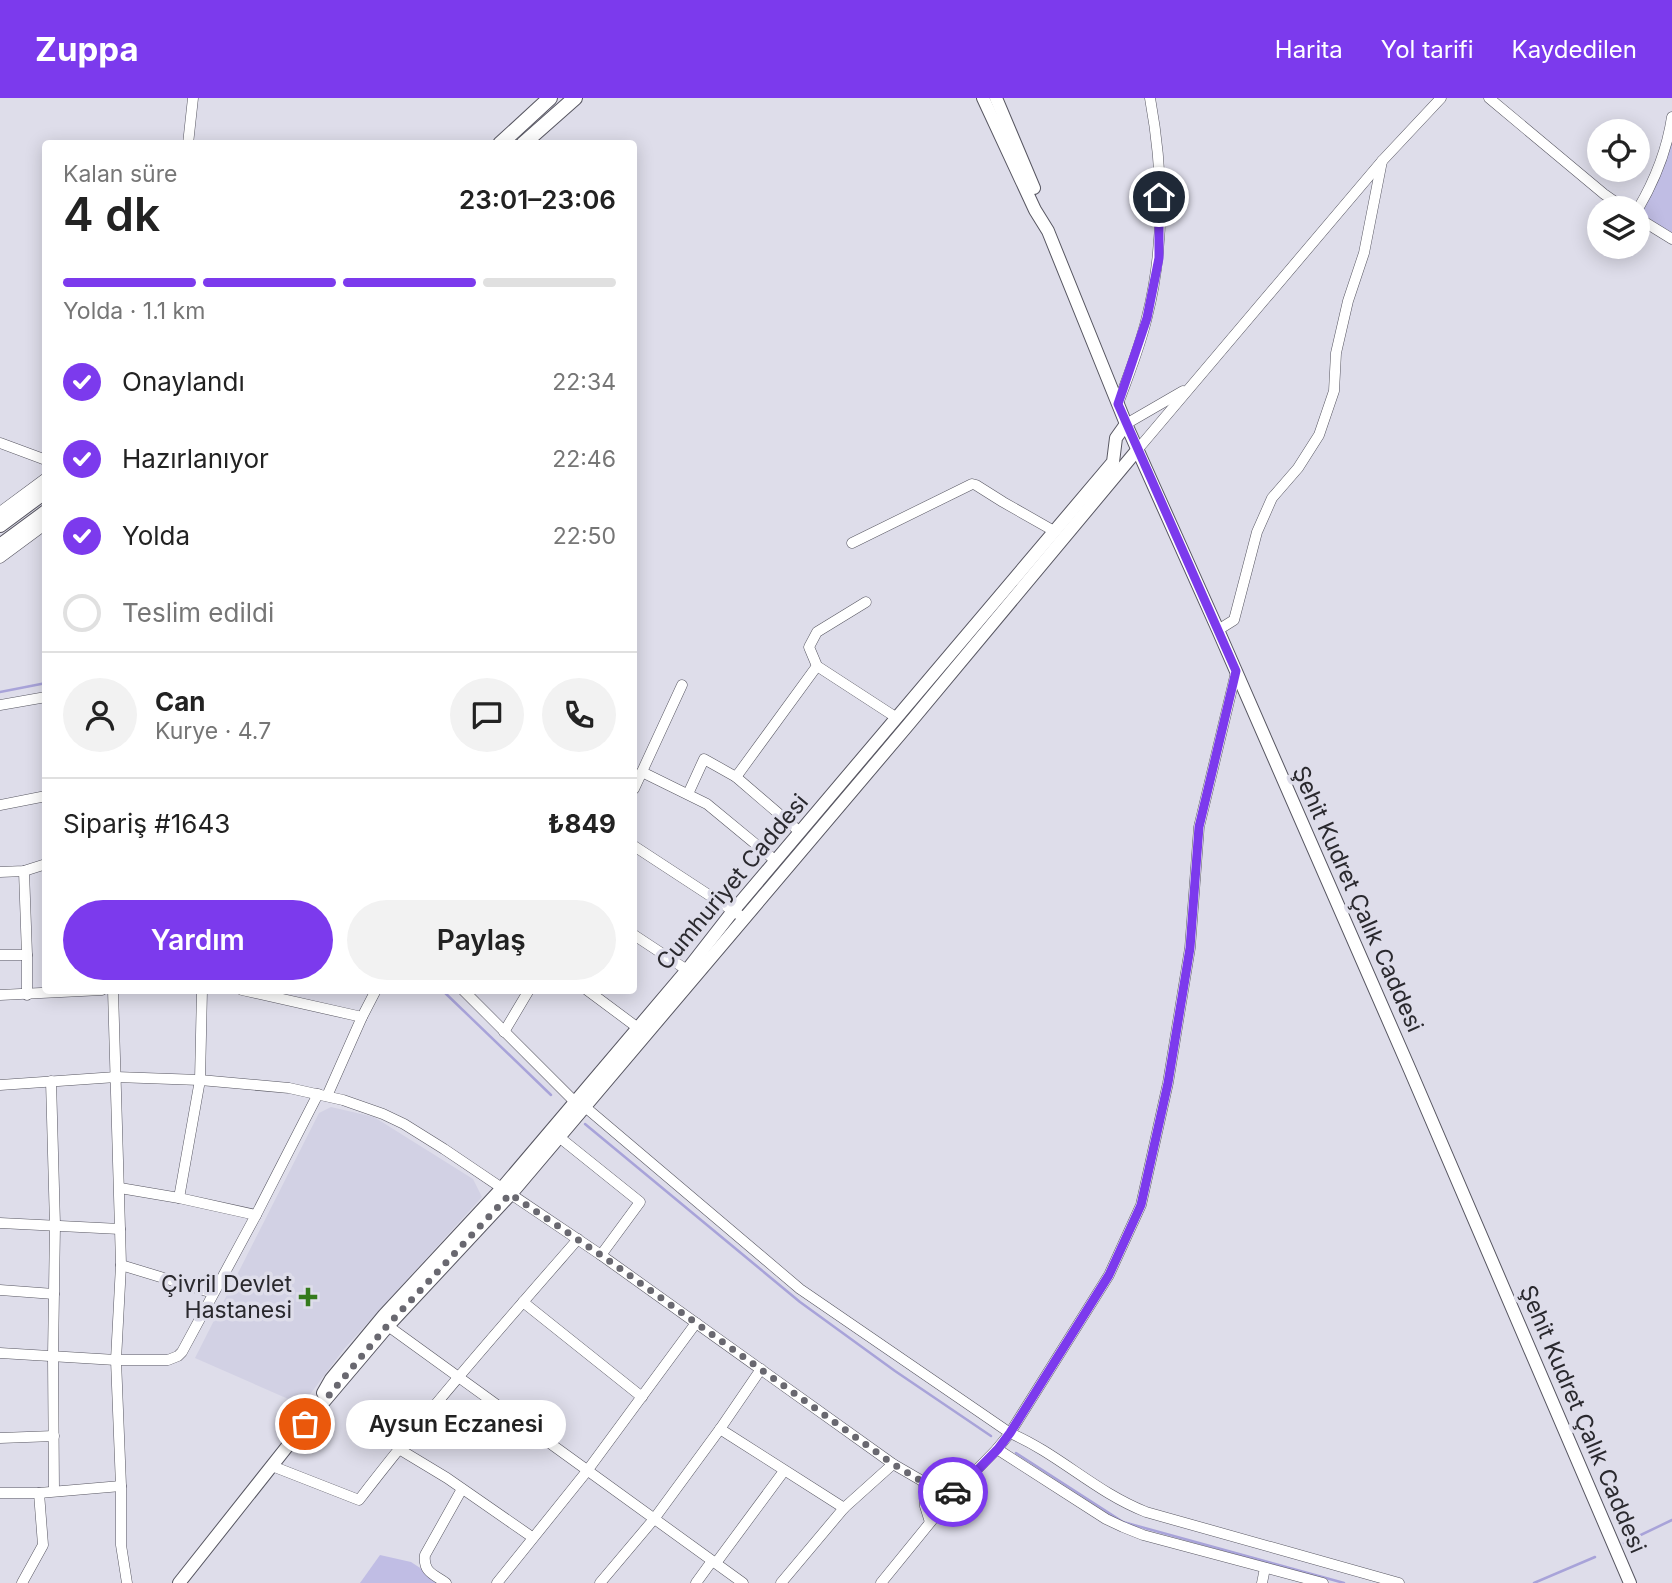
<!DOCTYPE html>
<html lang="tr">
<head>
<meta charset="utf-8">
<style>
	body { margin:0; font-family:Inter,sans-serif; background:#f2f2f2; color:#222; height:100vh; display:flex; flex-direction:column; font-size:26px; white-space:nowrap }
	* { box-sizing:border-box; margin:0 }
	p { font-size:23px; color:#767676 }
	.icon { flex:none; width:38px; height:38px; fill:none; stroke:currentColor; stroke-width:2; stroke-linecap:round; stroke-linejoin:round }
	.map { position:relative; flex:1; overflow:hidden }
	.side { position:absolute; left:42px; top:42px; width:595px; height:854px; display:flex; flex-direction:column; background:#fff; border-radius:7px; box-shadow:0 4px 18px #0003 }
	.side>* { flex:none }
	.tools { position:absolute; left:1587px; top:21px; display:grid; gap:14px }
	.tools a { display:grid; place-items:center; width:63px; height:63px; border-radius:50%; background:#fff; box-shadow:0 4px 18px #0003; font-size:35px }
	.pin { position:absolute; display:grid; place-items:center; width:60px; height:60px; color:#fff; margin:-30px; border:4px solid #fff; border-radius:50%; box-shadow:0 2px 7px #0007 }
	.courier { position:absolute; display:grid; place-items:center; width:70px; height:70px; margin:-35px; border:5px solid #7c3aed; border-radius:50%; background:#fff; color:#222; box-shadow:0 2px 9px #0007 }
	.bubble { position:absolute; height:49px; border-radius:24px; background:#fff; box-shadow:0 4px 18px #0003; font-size:23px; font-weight:600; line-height:49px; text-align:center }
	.overview em { font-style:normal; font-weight:600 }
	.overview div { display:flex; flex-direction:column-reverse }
	.overview { display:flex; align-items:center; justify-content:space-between; height:119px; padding:0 21px }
	h1 { font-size:46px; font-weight:600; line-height:52px }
	.bar { display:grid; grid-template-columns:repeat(4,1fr); gap:10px 7px; align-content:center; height:84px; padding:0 21px }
	.bar i { height:9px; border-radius:5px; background:#e0e0e0 }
	.bar .active { background:#7c3aed }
	.bar p { grid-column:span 4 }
	.line { display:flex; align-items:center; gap:18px; padding:0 21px; border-top:2px solid #e0e0e0 }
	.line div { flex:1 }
	.round { display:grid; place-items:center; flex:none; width:74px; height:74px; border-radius:37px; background:#f2f2f2 }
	ol { padding:0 21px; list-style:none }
	li { display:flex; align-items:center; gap:21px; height:77px }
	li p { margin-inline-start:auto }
	li .icon { padding:7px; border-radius:50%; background:#7c3aed; color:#fff; stroke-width:4 }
	li:last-child { color:#767676 }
	li i { width:38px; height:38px; border:4px solid #e0e0e0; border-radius:50% }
	.cta { display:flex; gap:14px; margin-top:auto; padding:14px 21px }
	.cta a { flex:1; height:80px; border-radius:42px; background:#7c3aed; color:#fff; font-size:28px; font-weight:600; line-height:80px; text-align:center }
	.cta a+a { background:#f2f2f2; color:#222 }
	header { display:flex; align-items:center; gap:42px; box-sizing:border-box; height:98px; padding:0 35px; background:#7c3aed; color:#fff }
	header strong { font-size:33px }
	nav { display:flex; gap:38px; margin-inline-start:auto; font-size:24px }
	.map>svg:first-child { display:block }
	.built { fill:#d2d1e4 }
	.green { fill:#c0bde4 }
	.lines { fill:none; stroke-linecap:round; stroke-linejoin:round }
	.stream { stroke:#a8a3d9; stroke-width:2.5 }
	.minor-casing { stroke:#575661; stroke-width:11 }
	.major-casing { stroke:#575661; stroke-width:14 }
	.highway-casing { stroke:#575661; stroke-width:16 }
	.minor { stroke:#fff; stroke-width:10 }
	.major { stroke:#fff; stroke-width:12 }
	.highway { stroke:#fff; stroke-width:14 }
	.done { stroke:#696870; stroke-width:7; stroke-dasharray:0 12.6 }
	.route { stroke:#7c3aed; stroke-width:9 }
	.poi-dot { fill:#347a1c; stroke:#deddea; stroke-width:2.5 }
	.labels { text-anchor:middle; stroke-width:7; stroke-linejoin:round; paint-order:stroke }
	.street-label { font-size:23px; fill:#2a292e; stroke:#deddea }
	.poi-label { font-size:23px; fill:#2a292e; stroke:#deddea; text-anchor:end }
</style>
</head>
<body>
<header>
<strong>Zuppa</strong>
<nav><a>Harita</a><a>Yol tarifi</a><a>Kaydedilen</a></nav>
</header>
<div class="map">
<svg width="1672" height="1485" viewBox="0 0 1672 1485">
	<rect width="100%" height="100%" fill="#deddea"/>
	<polygon class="built" points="331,1009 374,1019 473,1081 482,1099 344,1251 302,1307 195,1260 319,1015"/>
	<g class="green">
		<polygon points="1672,17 1672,136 1638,117"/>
		<polygon points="380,1457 411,1464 443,1485 360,1485"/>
	</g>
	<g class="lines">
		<g class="stream">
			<polyline points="0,594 46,585"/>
			<polyline points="442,892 551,997"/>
			<polyline points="585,1026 800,1204 895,1273 991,1338"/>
			<polyline points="1016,1355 1123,1424 1344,1485"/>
			<polyline points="1624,1445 1672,1422"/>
			<polyline points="1534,1485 1595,1459"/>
		</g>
		<g class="minor-casing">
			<g id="minor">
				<polyline points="1489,0 1604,96 1624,110"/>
				<polyline points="188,46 193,0"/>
				<path d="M 1638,111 C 1655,82 1667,52 1672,19"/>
				<polyline points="1638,120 1672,141"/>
				<path d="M 1118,306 C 1128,278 1140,249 1147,219 C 1165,148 1163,71 1150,0"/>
				<polyline points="1126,326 1183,293"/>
				<polyline points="0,345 46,362"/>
				<polyline points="1138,351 1382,63 1441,0"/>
				<polyline points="0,414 46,380"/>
				<polyline points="852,445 972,386 976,387 1003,404 1054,433"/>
				<polyline points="0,460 46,426"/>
				<polyline points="866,504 817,534 809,549 817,568 897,620"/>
				<polyline points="1218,532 1234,522 1257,434 1272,400 1298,370 1319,337 1334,293 1336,255 1348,203 1364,155 1382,63"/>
				<path d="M 1236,574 L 1199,729 L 1190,850 L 1168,985 L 1141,1107 L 1109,1177 L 1010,1335 C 1059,1356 1095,1394 1146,1414 L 1399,1485"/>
				<polyline points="0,607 46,599"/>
				<polyline points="642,674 707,706 776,763"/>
				<polyline points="736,679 817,568"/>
				<polyline points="634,691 682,587"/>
				<polyline points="688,696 704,661 736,679 800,734"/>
				<polyline points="0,707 46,698"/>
				<polyline points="634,748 744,820"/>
				<polyline points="24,773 27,857 27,897"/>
				<polyline points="0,774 24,773 46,766"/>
				<polyline points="634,837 687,872"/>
				<polyline points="0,857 27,857"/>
				<polyline points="113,892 120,1131 121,1167 116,1262 121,1388 121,1447 127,1485"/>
				<polyline points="242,892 362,919"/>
				<polyline points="463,892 574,1003"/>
				<polyline points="587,892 638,930"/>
				<polyline points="0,897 102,892"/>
				<polyline points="504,934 529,892"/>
				<polyline points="51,983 55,1127 53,1259 54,1393"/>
				<polyline points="0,987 116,979 200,982 289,990 343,1002 383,1016 404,1026 444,1051 601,1157 893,1366 924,1384 955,1394"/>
				<polyline points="327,998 362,919 376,892"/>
				<polyline points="584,1008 800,1191 1010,1335 997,1351 955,1394 881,1485"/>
				<polyline points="559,1039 640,1104 601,1157"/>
				<polyline points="120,1090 179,1100 256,1117"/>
				<polyline points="179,1100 200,982 202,892"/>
				<polyline points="0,1125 120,1131"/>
				<polyline points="121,1167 213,1195"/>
				<polyline points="0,1192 54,1196"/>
				<polyline points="523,1204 642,1299"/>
				<polyline points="388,1228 743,1485"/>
				<polyline points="0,1255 116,1262 168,1262 178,1258 182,1254 256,1117 318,996"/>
				<polyline points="720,1331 844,1410"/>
				<polyline points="0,1340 54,1338"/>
				<polyline points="399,1351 447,1380 532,1439"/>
				<polyline points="997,1351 1106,1421 1123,1429 1143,1437 1323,1485"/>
				<path d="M 272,1368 L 359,1402 C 428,1312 503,1227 578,1141"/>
				<polyline points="924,1384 925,1408 930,1424"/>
				<polyline points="0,1395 39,1395 121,1388"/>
				<polyline points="716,1465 784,1373"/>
				<polyline points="22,1485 43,1447 39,1395"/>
				<path d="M 446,1485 C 433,1476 423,1474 425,1457 L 462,1391"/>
				<polyline points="497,1485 587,1373 696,1225"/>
				<polyline points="600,1485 654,1421 720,1331 761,1271"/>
				<polyline points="696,1485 712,1463"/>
				<polyline points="781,1485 844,1410 893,1366"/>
				<polyline points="1262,1485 1265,1470"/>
			</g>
		</g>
		<g class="major-casing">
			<g id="major">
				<polyline points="983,0 1035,112 1048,133 1126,326 1218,532 1410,972 1630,1485"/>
				<polyline points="996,0 1034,90"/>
				<polyline points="323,1295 331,1281 384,1217 502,1090 687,872 733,813 1113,364 1116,340 1126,326"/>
				<polyline points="179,1485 305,1326 388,1228 511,1096 908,627 1138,351"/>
			</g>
		</g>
		<g class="highway-casing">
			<g id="highway">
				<polyline points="500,46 550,0"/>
				<polyline points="523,46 575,0"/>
				<polyline points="0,427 46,393"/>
				<polyline points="0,448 46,414"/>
			</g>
		</g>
		<use href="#minor" class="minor"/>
		<use href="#major" class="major"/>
		<use href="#highway" class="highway"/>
	</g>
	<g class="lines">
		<polyline class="done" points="305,1326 387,1228 510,1096 601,1157 893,1366 923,1384 953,1394"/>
		<polyline class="route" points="953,1394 956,1394 998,1351 1010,1335 1109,1177 1141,1107 1168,985 1190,850 1199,729 1236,573 1118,306 1147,220 1159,160 1159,99"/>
	</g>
	<path class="poi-dot" d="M304.5 1188.5h7v7h7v7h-7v7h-7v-7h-7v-7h7z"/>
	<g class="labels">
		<g class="street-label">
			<text transform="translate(732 784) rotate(-50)" y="8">Cumhuriyet Caddesi</text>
			<text transform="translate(1358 801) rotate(66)" y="8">Şehit Kudret Çalık Caddesi</text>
			<text transform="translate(1583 1321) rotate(67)" y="8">Şehit Kudret Çalık Caddesi</text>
		</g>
		<g class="poi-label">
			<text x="292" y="1194">Çivril Devlet<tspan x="292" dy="26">Hastanesi</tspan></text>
		</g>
	</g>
</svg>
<div class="tools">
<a><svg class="icon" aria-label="locate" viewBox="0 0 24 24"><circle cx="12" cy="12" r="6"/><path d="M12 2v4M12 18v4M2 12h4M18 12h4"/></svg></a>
<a><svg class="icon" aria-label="layers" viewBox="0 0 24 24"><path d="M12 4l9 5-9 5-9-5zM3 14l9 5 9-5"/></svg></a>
</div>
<div class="pin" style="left:305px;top:1326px;background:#ea580c"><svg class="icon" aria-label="bag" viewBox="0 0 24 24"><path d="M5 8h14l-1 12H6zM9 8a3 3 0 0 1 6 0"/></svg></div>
<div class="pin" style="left:1159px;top:99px;background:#1f2937"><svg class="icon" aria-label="home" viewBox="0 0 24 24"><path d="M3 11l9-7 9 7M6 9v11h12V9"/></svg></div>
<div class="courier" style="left:953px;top:1394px"><svg class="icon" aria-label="car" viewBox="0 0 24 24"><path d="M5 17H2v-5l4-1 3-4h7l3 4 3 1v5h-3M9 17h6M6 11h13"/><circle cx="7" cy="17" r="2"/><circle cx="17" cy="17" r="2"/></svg></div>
<div class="bubble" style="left:346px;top:1302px;width:220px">Aysun Eczanesi</div>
<section class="side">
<div class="overview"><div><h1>4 dk</h1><p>Kalan süre</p></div><em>23:01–23:06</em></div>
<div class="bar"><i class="active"></i><i class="active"></i><i class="active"></i><i></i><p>Yolda · 1.1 km</p></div>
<ol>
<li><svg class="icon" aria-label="check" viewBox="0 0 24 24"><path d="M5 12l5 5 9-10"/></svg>Onaylandı<p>22:34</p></li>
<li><svg class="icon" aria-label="check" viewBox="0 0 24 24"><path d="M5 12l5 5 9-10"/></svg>Hazırlanıyor<p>22:46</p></li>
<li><svg class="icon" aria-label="check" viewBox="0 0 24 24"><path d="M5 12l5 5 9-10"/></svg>Yolda<p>22:50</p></li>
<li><i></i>Teslim edildi</li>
</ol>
<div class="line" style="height:126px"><a class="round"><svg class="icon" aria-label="person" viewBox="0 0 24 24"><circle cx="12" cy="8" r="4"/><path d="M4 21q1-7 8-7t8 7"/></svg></a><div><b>Can</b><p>Kurye · 4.7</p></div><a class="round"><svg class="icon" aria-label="chat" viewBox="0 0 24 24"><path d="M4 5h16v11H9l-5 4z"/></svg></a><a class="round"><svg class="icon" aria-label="phone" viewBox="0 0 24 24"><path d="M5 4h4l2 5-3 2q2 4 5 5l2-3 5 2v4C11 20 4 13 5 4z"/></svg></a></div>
<div class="line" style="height:91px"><div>Sipariş #1643</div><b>₺849</b></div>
<div class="cta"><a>Yardım</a><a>Paylaş</a></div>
</section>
</div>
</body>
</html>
